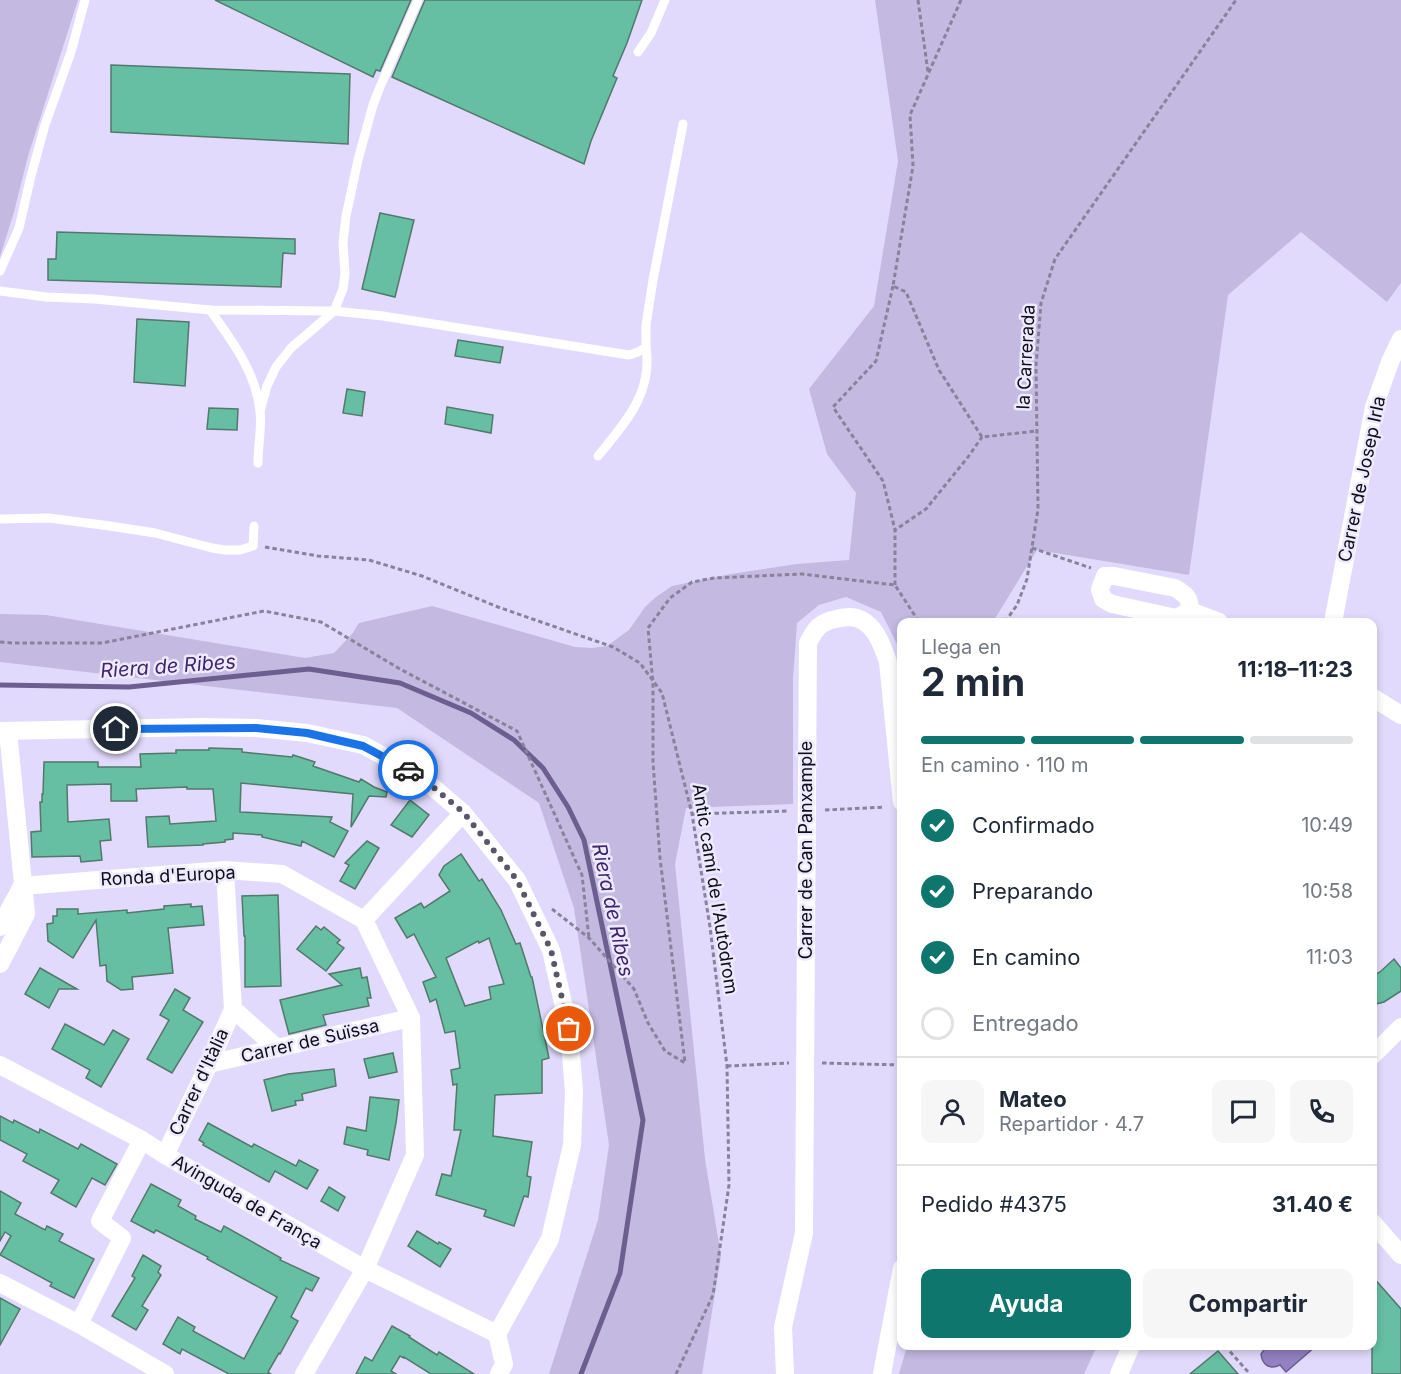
<!DOCTYPE html>
<html lang="es">
<head>
<meta charset="utf-8">
<style>
	body { margin:0; font-family:Inter,sans-serif; background:#f6f6f7; color:#1f2937; height:100vh; display:flex; flex-direction:column; font-size:22px; white-space:nowrap }
	* { box-sizing:border-box; margin:0 }
	p { font-size:20px; color:#747a83 }
	.icon { flex:none; width:33px; height:33px; fill:none; stroke:currentColor; stroke-width:2; stroke-linecap:round; stroke-linejoin:round }
	.map { position:relative; flex:1; overflow:hidden }
	.side { position:absolute; left:897px; top:618px; width:480px; height:732px; display:flex; flex-direction:column; background:#fff; border-radius:12px; box-shadow:0 3px 9px #0003 }
	.side>* { flex:none }
	.pin { position:absolute; display:grid; place-items:center; width:51px; height:51px; color:#fff; margin:-26px; border:3px solid #fff; border-radius:50%; box-shadow:0 2px 6px #0007 }
	.courier { position:absolute; display:grid; place-items:center; width:60px; height:60px; margin:-30px; border:4px solid #1a73e8; border-radius:50%; background:#fff; color:#222; box-shadow:0 2px 8px #0007 }
	.overview em { font-style:normal; font-weight:700 }
	.overview div { display:flex; flex-direction:column-reverse }
	.overview { display:flex; align-items:center; justify-content:space-between; height:102px; padding:0 24px }
	h1 { font-size:39px; font-weight:700; line-height:45px }
	.bar { display:grid; grid-template-columns:repeat(4,1fr); gap:9px 6px; align-content:center; height:72px; padding:0 24px }
	.bar i { height:8px; border-radius:4px; background:#e0e1e3 }
	.bar .active { background:#0f766e }
	.bar p { grid-column:span 4 }
	.line { display:flex; align-items:center; gap:15px; padding:0 24px; border-top:2px solid #e0e1e3 }
	.line div { flex:1 }
	.round { display:grid; place-items:center; flex:none; width:63px; height:63px; border-radius:12px; background:#f6f6f7 }
	ol { padding:0 24px; list-style:none }
	li { display:flex; align-items:center; gap:18px; height:66px }
	li p { margin-inline-start:auto }
	li .icon { padding:6px; border-radius:50%; background:#0f766e; color:#fff; stroke-width:4 }
	li:last-child { color:#747a83 }
	li i { width:33px; height:33px; border:3px solid #e0e1e3; border-radius:50% }
	.cta { display:flex; gap:12px; margin-top:auto; padding:12px 24px }
	.cta a { flex:1; height:69px; border-radius:12px; background:#0f766e; color:#fff; font-size:24px; font-weight:700; line-height:69px; text-align:center }
	.cta a+a { background:#f6f6f7; color:#1f2937 }
	.map>svg:first-child { display:block }
	.green { fill:#c3b9e1 }
	.water { fill:#9381c1; stroke:#6c5e8e; stroke-width:1.5 }
	.lines { fill:none; stroke-linecap:round; stroke-linejoin:round }
	.stream { stroke:#6c5e8e; stroke-width:5 }
	.building { fill:#66bea3; stroke:#53786c; stroke-width:1.5; fill-rule:evenodd }
	.path { stroke:#88839b; stroke-width:3; stroke-dasharray:4.5 3; stroke-linecap:butt }
	.lane { stroke:#fff; stroke-width:9 }
	.street { stroke:#fff; stroke-width:18 }
	.done { stroke:#5a5568; stroke-width:6; stroke-dasharray:0 10.8 }
	.route { stroke:#1a73e8; stroke-width:8 }
	.labels { text-anchor:middle; stroke-width:5; stroke-linejoin:round; paint-order:stroke }
	.street-label { font-size:18px; fill:#100d18; stroke:#eeeafe }
	.water-label { font-size:20px; font-style:italic; fill:#40236f; stroke:#eeeafe }
</style>
</head>
<body>
<div class="map">
<svg width="1401" height="1374" viewBox="0 0 1401 1374">
	<rect width="100%" height="100%" fill="#e2dafc"/>
	<g class="green">
		<polygon points="0,0 78,0 28,156 14,212 0,257"/>
		<polygon points="875,0 1401,0 1401,283 1387,302 1301,232 1228,295 1189,575 1037,550 993,622 902,622 901,652 881,612 846,597 819,605 797,623 793,679 793,804 686,808 675,864 705,1159 721,1256 702,1374 549,1374 598,1220 609,1145 574,908 539,803 397,708 0,662 0,614 46,615 305,658 334,653 352,634 359,623 432,606 575,647 592,648 607,646 629,630 645,607 656,597 672,586 731,574 797,564 849,560 856,493 827,454 809,389 874,306 898,161"/>
		<polygon points="907,1346 1097,1346 1084,1374 899,1374"/>
	</g>
	<path class="water" d="M 1272,1346 L 1280,1348 L 1284,1346 L 1316,1346 L 1286,1372 L 1280,1365 C 1270,1370 1262,1365 1261,1354 L 1266,1347 Z"/>
	<g class="lines">
		<polyline class="stream" points="0,685 129,687 309,669 400,683 471,713 514,740 543,768 568,807 584,840 643,1120 620,1273 581,1374"/>
	</g>
	<g class="building">
		<polygon points="215,0 411,0 380,71 376,70 373,77"/>
		<polygon points="425,0 642,0 627,43 613,76 617,78 591,141 584,164 392,77"/>
		<polygon points="111,65 350,74 348,144 111,132"/>
		<polygon points="380,213 414,220 395,297 362,289"/>
		<polygon points="57,232 295,239 295,254 283,253 281,287 48,280 48,259 56,259"/>
		<polygon points="137,319 189,322 185,386 134,382"/>
		<polygon points="458,340 503,347 500,363 455,356"/>
		<polygon points="347,389 365,392 362,416 343,413"/>
		<polygon points="447,407 493,415 491,433 445,424"/>
		<polygon points="209,408 238,409 237,430 207,429"/>
		<polygon points="209,748 242,749 242,752 292,757 293,755 315,762 313,766 359,782 361,779 374,787 387,792 386,797 369,796 351,827 353,794 241,783 240,812 332,817 330,822 348,831 334,857 302,841 301,846 262,837 262,835 233,833 233,839 225,840 225,842 203,844 203,845 148,847 146,817 169,816 170,824 216,821 213,789 187,789 187,787 136,789 137,801 111,801 111,784 67,785 68,822 109,819 111,840 100,841 102,860 81,862 80,856 32,857 31,832 41,831 40,802 42,802 42,794 43,794 44,762 98,762 98,767 141,767 140,754 176,753 176,750 209,750"/>
		<polygon points="410,800 429,815 412,837 391,825"/>
		<polygon points="367,841 379,848 355,889 340,881 349,865 345,863"/>
		<path d="M 461,854 L 479,881 L 482,879 L 501,910 L 516,944 L 520,943 L 531,977 L 532,977 L 549,1058 L 542,1060 L 542,1093 L 495,1095 L 493,1136 L 532,1142 L 527,1176 L 531,1177 L 528,1197 L 524,1196 L 514,1226 L 484,1216 L 486,1210 L 436,1195 L 442,1174 L 451,1176 L 461,1130 L 454,1130 L 457,1084 L 453,1085 L 451,1070 L 460,1068 L 455,1031 L 445,1033 L 436,999 L 430,1002 L 423,982 L 436,977 L 414,934 L 407,938 L 395,918 L 421,903 L 424,908 L 450,891 L 439,875 L 444,866 ZM 489,938 L 504,984 L 489,987 L 491,999 L 465,1006 L 446,958 L 478,941 L 479,943 Z"/>
		<polygon points="278,895 281,986 245,987 245,936 244,936 242,896"/>
		<polygon points="191,904 191,907 202,906 204,925 168,928 173,973 132,977 133,989 121,990 107,981 106,965 100,966 96,920 73,958 48,941 47,924 53,923 53,916 57,916 57,909 78,909 78,914 127,910 127,913 164,909 164,906"/>
		<polygon points="316,926 321,930 324,927 340,940 337,943 344,948 326,971 297,949"/>
		<polygon points="1394,959 1401,968 1401,991 1384,1002 1372,1005 1372,976 1380,972"/>
		<polygon points="40,968 77,989 59,989 49,1008 25,994"/>
		<polygon points="360,968 362,978 367,977 371,998 367,998 369,1006 323,1015 326,1025 289,1034 280,1000 342,985 329,974"/>
		<polygon points="175,989 190,998 183,1010 203,1022 172,1073 147,1059 169,1020 160,1015"/>
		<polygon points="65,1024 104,1045 113,1030 129,1039 101,1087 86,1078 90,1070 52,1049"/>
		<polygon points="393,1053 397,1072 369,1078 364,1059"/>
		<polygon points="334,1069 336,1086 302,1094 303,1100 295,1101 296,1105 272,1111 264,1080 288,1074"/>
		<polygon points="370,1097 399,1100 396,1123 389,1160 367,1155 368,1150 344,1144 347,1127 366,1131"/>
		<polygon points="0,1116 13,1123 14,1120 39,1133 40,1129 78,1149 81,1144 117,1164 105,1185 92,1178 76,1207 51,1193 59,1180 23,1161 27,1154 0,1140"/>
		<polygon points="208,1123 252,1147 254,1144 296,1166 299,1160 318,1170 307,1189 275,1171 269,1182 203,1145 204,1143 199,1140"/>
		<polygon points="151,1184 181,1200 178,1206 196,1216 195,1219 221,1232 224,1226 281,1258 280,1260 319,1278 312,1291 306,1288 291,1317 298,1321 280,1354 279,1353 268,1372 271,1374 229,1374 182,1349 180,1354 163,1344 178,1317 195,1327 193,1331 244,1359 277,1297 207,1259 208,1257 156,1230 154,1233 131,1221"/>
		<polygon points="329,1187 345,1197 338,1211 321,1201"/>
		<polygon points="0,1191 21,1203 15,1214 45,1230 47,1226 63,1234 59,1241 94,1259 74,1298 50,1286 52,1283 0,1255 11,1236 5,1232 0,1241"/>
		<polygon points="417,1231 438,1244 439,1242 451,1249 440,1267 408,1246"/>
		<polygon points="143,1255 161,1266 158,1272 161,1275 142,1306 148,1310 136,1330 112,1316 135,1278 132,1276"/>
		<polygon points="1372,1276 1401,1309 1401,1374 1372,1374"/>
		<polygon points="0,1298 20,1309 0,1345"/>
		<polygon points="392,1326 410,1336 409,1337 437,1355 439,1352 474,1374 431,1374 404,1357 404,1358 400,1356 391,1371 396,1374 356,1374 365,1357 372,1361"/>
		<polygon points="1218,1351 1238,1374 1190,1374"/>
	</g>
	<g class="lines">
		<g class="path">
			<polyline points="918,0 928,72"/>
			<polyline points="961,0 910,115 913,166 893,286 906,292 939,370 982,437 1037,431"/>
			<polyline points="893,286 876,361 833,407 883,481 895,530"/>
			<polyline points="265,547 318,556 369,560 422,576 498,607 613,647 640,663 662,693 692,814 710,927 727,1066 729,1185 713,1295 676,1374"/>
			<polyline points="1032,548 1091,568"/>
			<polyline points="895,585 895,530 926,509 968,457 982,437"/>
			<polyline points="1005,622 1017,605 1027,579 1038,509 1036,366 1041,303 1055,259 1236,0"/>
			<polyline points="0,642 13,643 102,643 264,611 321,622 400,669 517,731 582,875 589,938"/>
			<polyline points="825,810 885,807"/>
			<polyline points="692,814 789,811"/>
			<polyline points="552,909 589,938 634,989 648,1023 665,1051 685,1063 660,858 653,762 653,683 648,628 670,598 692,582 714,578 802,574 895,585 919,622"/>
			<polyline points="822,1063 902,1065"/>
			<polyline points="727,1066 789,1063"/>
			<polyline points="1225,1346 1250,1374"/>
		</g>
		<g class="lane">
			<polyline points="638,52 651,33 665,0"/>
			<polyline points="0,271 19,228 31,176 45,125 71,52 85,0"/>
			<polyline points="0,291 46,297 95,299 210,310 334,311 383,316 629,355 638,352 646,347 646,325 653,280 683,124"/>
			<path d="M 210,310 C 232,341 256,372 260,411 C 262,427 258,446 258,463"/>
			<polyline points="260,411 267,386 276,367 291,348 334,311 343,289 345,274 343,243 346,216 358,160 373,105 380,87 418,0"/>
			<path d="M 598,456 C 625,423 653,393 646,347"/>
			<polyline points="0,519 49,518 110,526 155,533 212,548 225,550 240,550 253,546 254,526"/>
		</g>
		<g class="street">
			<path d="M 1105,576 L 1114,576 L 1175,588 C 1187,595 1190,598 1190,611 L 1176,618 L 1112,604 L 1103,599 L 1100,589 Z"/>
			<polyline points="1190,611 1219,622"/>
			<polyline points="1333,622 1374,407 1390,362 1401,339"/>
			<polyline points="1372,697 1401,715"/>
			<polyline points="0,731 203,727 256,728 307,733 363,745 420,776 463,813 517,880 551,950 569,1029 574,1092 572,1145 550,1239 497,1334"/>
			<polyline points="225,870 233,1009 277,1048"/>
			<polyline points="22,886 225,870 282,874 364,920 411,1018 415,1155 365,1269 304,1374"/>
			<polyline points="364,920 463,813"/>
			<polyline points="0,927 22,886"/>
			<polyline points="0,964 26,914 8,731"/>
			<polyline points="1372,1056 1401,1027"/>
			<polyline points="209,1064 277,1048 411,1018"/>
			<polyline points="0,1065 142,1140 165,1155 365,1269 497,1334"/>
			<polyline points="165,1155 209,1064 233,1009"/>
			<polyline points="1372,1222 1401,1255"/>
			<polyline points="0,1283 79,1324 165,1374"/>
			<polyline points="79,1324 122,1238 100,1221 142,1140"/>
			<polyline points="497,1334 504,1364 499,1374"/>
			<path d="M 785,1374 L 783,1327 L 804,1233 L 808,643 C 815,629 820,622 836,619 C 840,618 846,617 850,617 C 873,618 882,644 888,662 L 902,802"/>
			<polyline points="882,1374 902,1268"/>
			<polyline points="1119,1374 1131,1346"/>
		</g>
	</g>
	<g class="lines">
		<polyline class="done" points="408,770 420,776 464,813 517,880 551,950 569,1029"/>
		<polyline class="route" points="116,729 256,728 307,733 363,746 408,770"/>
	</g>
	<g class="labels">
		<g class="street-label">
			<text transform="translate(1026 357) rotate(-87)" y="6">la Carrerada</text>
			<text transform="translate(1362 479) rotate(-78)" y="6">Carrer de Josep Irla</text>
			<text transform="translate(806 850) rotate(-90)" y="6">Carrer de Can Panxample</text>
			<text transform="translate(168 876) rotate(-3)" y="6">Ronda d'Europa</text>
			<text transform="translate(715 889) rotate(81)" y="6">Antic camí de l'Autòdrom</text>
			<text transform="translate(310 1041) rotate(-13)" y="6">Carrer de Suïssa</text>
			<text transform="translate(199 1082) rotate(-65)" y="6">Carrer d'Itàlia</text>
			<text transform="translate(247 1202) rotate(30)" y="6">Avinguda de França</text>
		</g>
		<g class="water-label">
			<text transform="translate(168 666) rotate(-4)" y="7">Riera de Ribes</text>
			<text transform="translate(613 910) rotate(78)" y="7">Riera de Ribes</text>
		</g>
	</g>
</svg>
<div class="pin" style="left:569px;top:1029px;background:#ea580c"><svg class="icon" aria-label="bag" viewBox="0 0 24 24"><path d="M5 8h14l-1 12H6zM9 8a3 3 0 0 1 6 0"/></svg></div>
<div class="pin" style="left:116px;top:729px;background:#1f2937"><svg class="icon" aria-label="home" viewBox="0 0 24 24"><path d="M3 11l9-7 9 7M6 9v11h12V9"/></svg></div>
<div class="courier" style="left:408px;top:770px"><svg class="icon" aria-label="car" viewBox="0 0 24 24"><path d="M5 17H2v-5l4-1 3-4h7l3 4 3 1v5h-3M9 17h6M6 11h13"/><circle cx="7" cy="17" r="2"/><circle cx="17" cy="17" r="2"/></svg></div>
<section class="side">
<div class="overview"><div><h1>2 min</h1><p>Llega en</p></div><em>11:18–11:23</em></div>
<div class="bar"><i class="active"></i><i class="active"></i><i class="active"></i><i></i><p>En camino · 110 m</p></div>
<ol>
<li><svg class="icon" aria-label="check" viewBox="0 0 24 24"><path d="M5 12l5 5 9-10"/></svg>Confirmado<p>10:49</p></li>
<li><svg class="icon" aria-label="check" viewBox="0 0 24 24"><path d="M5 12l5 5 9-10"/></svg>Preparando<p>10:58</p></li>
<li><svg class="icon" aria-label="check" viewBox="0 0 24 24"><path d="M5 12l5 5 9-10"/></svg>En camino<p>11:03</p></li>
<li><i></i>Entregado</li>
</ol>
<div class="line" style="height:108px"><a class="round"><svg class="icon" aria-label="person" viewBox="0 0 24 24"><circle cx="12" cy="8" r="4"/><path d="M4 21q1-7 8-7t8 7"/></svg></a><div><b>Mateo</b><p>Repartidor · 4.7</p></div><a class="round"><svg class="icon" aria-label="chat" viewBox="0 0 24 24"><path d="M4 5h16v11H9l-5 4z"/></svg></a><a class="round"><svg class="icon" aria-label="phone" viewBox="0 0 24 24"><path d="M5 4h4l2 5-3 2q2 4 5 5l2-3 5 2v4C11 20 4 13 5 4z"/></svg></a></div>
<div class="line" style="height:78px"><div>Pedido #4375</div><b>31.40 €</b></div>
<div class="cta"><a>Ayuda</a><a>Compartir</a></div>
</section>
</div>
</body>
</html>
